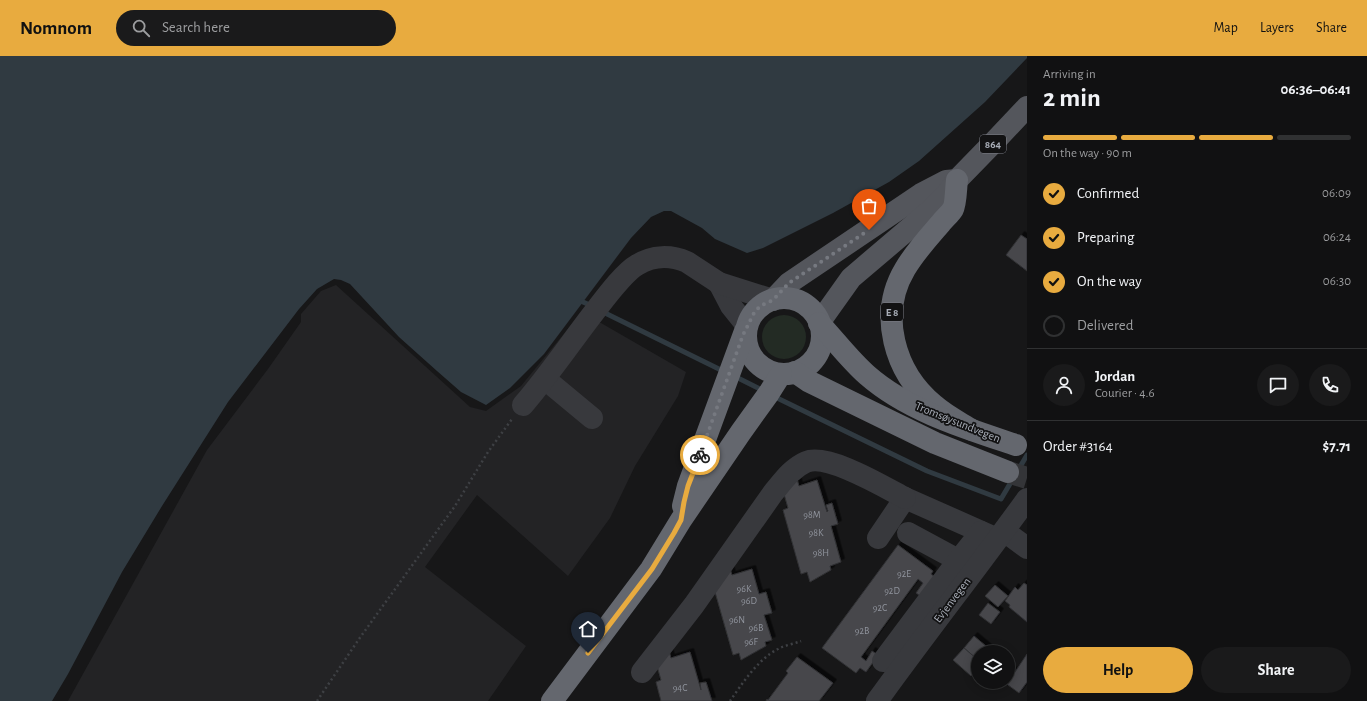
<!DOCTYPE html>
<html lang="en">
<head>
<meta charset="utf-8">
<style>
	body { margin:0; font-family:"Alegreya Sans",sans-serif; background:#1a1a1b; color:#f1f3f6; height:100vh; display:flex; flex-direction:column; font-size:15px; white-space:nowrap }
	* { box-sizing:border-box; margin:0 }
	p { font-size:13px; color:#9c9d9f }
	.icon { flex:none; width:22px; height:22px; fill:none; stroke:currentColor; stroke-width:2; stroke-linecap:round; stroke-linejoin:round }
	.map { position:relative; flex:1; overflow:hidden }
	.details { display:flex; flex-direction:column; background:#111112; width:340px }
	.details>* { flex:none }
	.controls { position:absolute; left:971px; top:589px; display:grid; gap:8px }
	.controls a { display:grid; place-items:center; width:44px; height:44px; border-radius:50%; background:#111112; box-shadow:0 2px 10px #0003,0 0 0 1px #303132; font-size:20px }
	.pin { position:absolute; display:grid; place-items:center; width:34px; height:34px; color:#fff; margin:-41px -17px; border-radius:50% 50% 50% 0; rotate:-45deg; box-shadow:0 0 4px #0007 }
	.pin .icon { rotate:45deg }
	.courier { position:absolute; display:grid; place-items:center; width:40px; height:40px; margin:-20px; border:3px solid #e8ab3f; border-radius:50%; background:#fff; color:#222; box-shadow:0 1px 5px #0007 }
	.head em { font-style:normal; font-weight:700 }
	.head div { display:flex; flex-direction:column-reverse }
	.head { display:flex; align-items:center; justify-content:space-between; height:68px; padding:0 16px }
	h1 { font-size:26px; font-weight:700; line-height:30px }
	.bar { display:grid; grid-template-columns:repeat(4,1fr); gap:6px 4px; align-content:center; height:48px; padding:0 16px }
	.bar i { height:5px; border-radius:3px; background:#303132 }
	.bar .on { background:#e8ab3f }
	.bar p { grid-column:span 4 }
	.line { display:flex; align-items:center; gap:10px; padding:0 16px; border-top:1px solid #303132 }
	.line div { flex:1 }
	.round { display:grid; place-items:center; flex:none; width:42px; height:42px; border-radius:21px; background:#1a1a1b }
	ol { padding:0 16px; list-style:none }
	li { display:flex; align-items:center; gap:12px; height:44px }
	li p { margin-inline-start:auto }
	li .icon { padding:4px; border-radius:50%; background:#e8ab3f; color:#111; stroke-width:4 }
	li:last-child { color:#9c9d9f }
	li i { width:22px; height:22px; border:2px solid #303132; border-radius:50% }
	.primary-button { display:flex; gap:8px; margin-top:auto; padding:8px 16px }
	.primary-button a { flex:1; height:46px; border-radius:24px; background:#e8ab3f; color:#111; font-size:16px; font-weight:700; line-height:46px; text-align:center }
	.primary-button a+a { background:#1a1a1b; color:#f1f3f6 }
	header { display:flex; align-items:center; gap:24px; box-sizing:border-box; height:56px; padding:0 20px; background:#e8ab3f; color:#111 }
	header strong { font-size:19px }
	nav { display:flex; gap:22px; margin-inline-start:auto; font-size:14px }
	.search { width:280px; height:36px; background:#1a1a1b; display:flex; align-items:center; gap:10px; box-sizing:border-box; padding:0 14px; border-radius:22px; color:#9c9d9f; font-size:15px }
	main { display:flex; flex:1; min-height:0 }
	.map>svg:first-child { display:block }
	.built { fill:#232325 }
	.green { fill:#232b24 }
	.water { fill:#303a41 }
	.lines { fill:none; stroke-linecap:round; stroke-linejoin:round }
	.stream { stroke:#303a41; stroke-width:5 }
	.building { fill:#46474b; stroke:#313134; filter:url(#shadow) }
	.highway-tunnel { stroke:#343538; stroke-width:22; stroke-dasharray:22 11; stroke-linecap:butt }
	.path { stroke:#3e4044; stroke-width:2.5; stroke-dasharray:2 3; stroke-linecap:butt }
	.minor { stroke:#38393d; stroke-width:22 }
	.major { stroke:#54565c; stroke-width:22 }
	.highway { stroke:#64676e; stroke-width:22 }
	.done { stroke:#767980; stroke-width:4; stroke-dasharray:0 7.2 }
	.route { stroke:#e8ab3f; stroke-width:5 }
	.labels { text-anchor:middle; stroke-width:3.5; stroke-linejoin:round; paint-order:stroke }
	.number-label { font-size:10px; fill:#90949d }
	.shield { fill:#121213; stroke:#7c7f86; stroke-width:1 }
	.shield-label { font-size:11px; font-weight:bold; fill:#a9aeb8 }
	.street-label { font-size:12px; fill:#a9aeb8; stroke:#121213 }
</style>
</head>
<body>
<header>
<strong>Nomnom</strong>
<div class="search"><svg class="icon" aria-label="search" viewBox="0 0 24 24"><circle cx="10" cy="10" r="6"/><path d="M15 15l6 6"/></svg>Search here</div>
<nav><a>Map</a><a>Layers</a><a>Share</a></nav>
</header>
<main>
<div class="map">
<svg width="1027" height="645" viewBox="0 0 1027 645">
	<defs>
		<filter id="shadow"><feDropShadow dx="3.5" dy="-3.5" stdDeviation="0" flood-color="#0009"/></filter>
	</defs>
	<rect width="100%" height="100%" fill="#171718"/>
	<polygon class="built" points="336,229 470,351 486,355 521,330 576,263 601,267 686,316 678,340 635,410 610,462 568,520 477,439 425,511 526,590 488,645 68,645 207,394 268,313 301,266 301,258 321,235"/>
	<circle class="green" cx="784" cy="281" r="22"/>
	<polygon class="water" points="0,0 1027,0 1027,2 985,46 919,105 889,126 833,157 763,192 747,197 715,183 702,172 671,155 664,155 651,161 631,182 544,298 510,332 486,349 461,336 437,315 399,281 350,228 341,224 334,223 317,233 299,253 228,346 162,450 122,516 68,618 52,645 0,645"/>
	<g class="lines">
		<g class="stream">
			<polyline points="583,246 592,250"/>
			<polyline points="601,255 725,316"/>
			<polyline points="734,320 764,335"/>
			<polyline points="773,340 927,415 1001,443 1027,399"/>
		</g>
	</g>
	<g class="building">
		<polygon points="1021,179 1027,183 1027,215 1006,199"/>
		<polygon points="797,423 799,430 817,424 827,456 828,455 826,449 832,447 838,468 831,470 841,506 830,510 831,514 810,526 807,516 801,518 783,454 788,452 784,438"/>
		<polygon points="898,489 933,515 931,518 936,522 922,541 916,537 923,527 918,523 861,601 866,605 872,595 878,599 866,616 860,612 856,617 822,592"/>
		<polygon points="730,513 732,519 752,513 759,538 766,536 772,557 764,559 772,584 765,586 766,590 741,604 739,597 733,599 713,529"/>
		<polygon points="1024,527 1027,529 1027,566 1009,551 1010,549 1005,545 1015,531 1018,534"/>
		<polygon points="995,529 1008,540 998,551 985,540"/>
		<polygon points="988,547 1000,556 991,568 979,559"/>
		<polygon points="974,580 993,596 978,596 978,604 964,592"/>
		<polygon points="964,592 978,604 978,618 975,616 971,620 953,604"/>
		<polygon points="669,595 671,602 690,596 701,634 700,627 706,626 712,645 661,645 656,626 661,624 657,610"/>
		<polygon points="1027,598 1027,626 1019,637 1004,626 1008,626 1008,617 1011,613 1015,616"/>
		<polygon points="797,601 833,627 819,645 766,645 767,643 768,644 788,617 786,615"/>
	</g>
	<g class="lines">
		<polyline class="highway-tunnel" points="1008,416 1027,422"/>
		<g class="path">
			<polyline points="317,645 359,583 455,450 488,396 512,363"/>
			<path d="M 730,645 C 742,628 758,603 778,593 C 785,589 794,588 801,585"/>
		</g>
		<g class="minor">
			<polyline points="719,227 731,250 747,270"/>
			<polyline points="545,323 592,362"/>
			<path d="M 523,349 C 548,320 569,289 592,259 C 603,245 623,217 637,209 C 653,199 671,199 687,206 L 719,227 L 773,244"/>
			<polyline points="1004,475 1027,492"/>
			<polyline points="908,477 958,504"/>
			<polyline points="878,482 905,442 993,481"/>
			<polyline points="883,605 957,506 981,476"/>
			<path d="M 642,616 L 694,549 L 773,437 C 783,425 792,412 806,406 C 828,397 884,431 905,442"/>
			<path d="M 877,645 C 926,577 978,511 1027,443"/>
		</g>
		<g class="major">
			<polyline points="773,244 789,227 921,138 946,125 957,124"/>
			<polyline points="819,267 851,222 932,153 947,138 957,124 994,86 1027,51"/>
		</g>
		<g class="highway">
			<path d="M 957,124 C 956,131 956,148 953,153 C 950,158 944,163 941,167 C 928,182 915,196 905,213 C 878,258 894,316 934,349 C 945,359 959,366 972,374"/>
			<circle cx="784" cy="280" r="38"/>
			<path d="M 819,267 C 835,284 849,303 867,319 C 908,355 965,372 1016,389"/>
			<polyline points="795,316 808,325 935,387 1008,416"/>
			<polyline points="683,450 688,430 745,275"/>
			<polyline points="552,645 651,513 681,464 741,376 769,337 781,318"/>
		</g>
	</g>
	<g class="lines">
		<polyline class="done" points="700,399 743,279 754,257 760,250 773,244 789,227 869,174"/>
		<polyline class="route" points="588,597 652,513 674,477 681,464 684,446 688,430 700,399"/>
	</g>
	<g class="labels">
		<g class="number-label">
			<text x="812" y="462">98M</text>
			<text x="816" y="480">98K</text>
			<text x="821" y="500">98H</text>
			<text x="904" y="521">92E</text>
			<text x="744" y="536">96K</text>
			<text x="892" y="538">92D</text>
			<text x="749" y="548">96D</text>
			<text x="880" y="555">92C</text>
			<text x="737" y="567">96N</text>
			<text x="756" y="575">96B</text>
			<text x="862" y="578">92B</text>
			<text x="751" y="589">96F</text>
			<text x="680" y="635">94C</text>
		</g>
		<g class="shield">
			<rect x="980" y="79" width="26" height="18" rx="3"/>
			<rect x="881" y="247" width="22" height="18" rx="3"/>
		</g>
		<g class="shield-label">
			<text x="993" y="92">864</text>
			<text x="892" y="260">E 8</text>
		</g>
		<g class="street-label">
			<text transform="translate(958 366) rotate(22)" y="4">Tromsøysundvegen</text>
			<text transform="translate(952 544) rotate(-53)" y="4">Evjenvegen</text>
		</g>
	</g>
</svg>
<div class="controls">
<a><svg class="icon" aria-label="layers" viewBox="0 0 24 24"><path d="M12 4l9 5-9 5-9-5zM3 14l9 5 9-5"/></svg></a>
</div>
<div class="pin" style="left:869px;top:174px;background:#ea580c"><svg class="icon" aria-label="bag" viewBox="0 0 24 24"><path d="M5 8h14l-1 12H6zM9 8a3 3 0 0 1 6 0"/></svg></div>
<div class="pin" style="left:588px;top:597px;background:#1f2937"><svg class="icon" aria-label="home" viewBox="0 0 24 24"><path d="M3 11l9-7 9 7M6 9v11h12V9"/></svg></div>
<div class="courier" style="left:700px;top:399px"><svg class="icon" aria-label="bike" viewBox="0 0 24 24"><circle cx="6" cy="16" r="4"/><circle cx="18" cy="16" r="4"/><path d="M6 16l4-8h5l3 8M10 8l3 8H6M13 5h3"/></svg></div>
</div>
<section class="details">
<div class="head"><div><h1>2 min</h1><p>Arriving in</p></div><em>06:36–06:41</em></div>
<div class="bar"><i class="on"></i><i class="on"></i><i class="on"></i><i></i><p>On the way · 90 m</p></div>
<ol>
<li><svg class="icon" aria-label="check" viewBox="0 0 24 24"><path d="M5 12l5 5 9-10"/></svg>Confirmed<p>06:09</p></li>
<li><svg class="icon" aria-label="check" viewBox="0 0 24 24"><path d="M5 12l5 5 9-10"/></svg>Preparing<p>06:24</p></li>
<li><svg class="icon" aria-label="check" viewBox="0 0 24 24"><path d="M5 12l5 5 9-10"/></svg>On the way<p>06:30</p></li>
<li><i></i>Delivered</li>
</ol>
<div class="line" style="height:72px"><a class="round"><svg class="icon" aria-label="person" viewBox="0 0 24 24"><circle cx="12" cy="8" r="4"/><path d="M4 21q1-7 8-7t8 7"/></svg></a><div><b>Jordan</b><p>Courier · 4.6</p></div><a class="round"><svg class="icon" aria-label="chat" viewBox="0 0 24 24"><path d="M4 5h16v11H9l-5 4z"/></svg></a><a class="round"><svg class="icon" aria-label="phone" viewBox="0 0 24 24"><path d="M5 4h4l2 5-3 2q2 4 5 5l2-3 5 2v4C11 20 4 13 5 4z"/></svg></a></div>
<div class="line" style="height:52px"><div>Order #3164</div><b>$7.71</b></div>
<div class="primary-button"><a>Help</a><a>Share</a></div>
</section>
</main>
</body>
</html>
